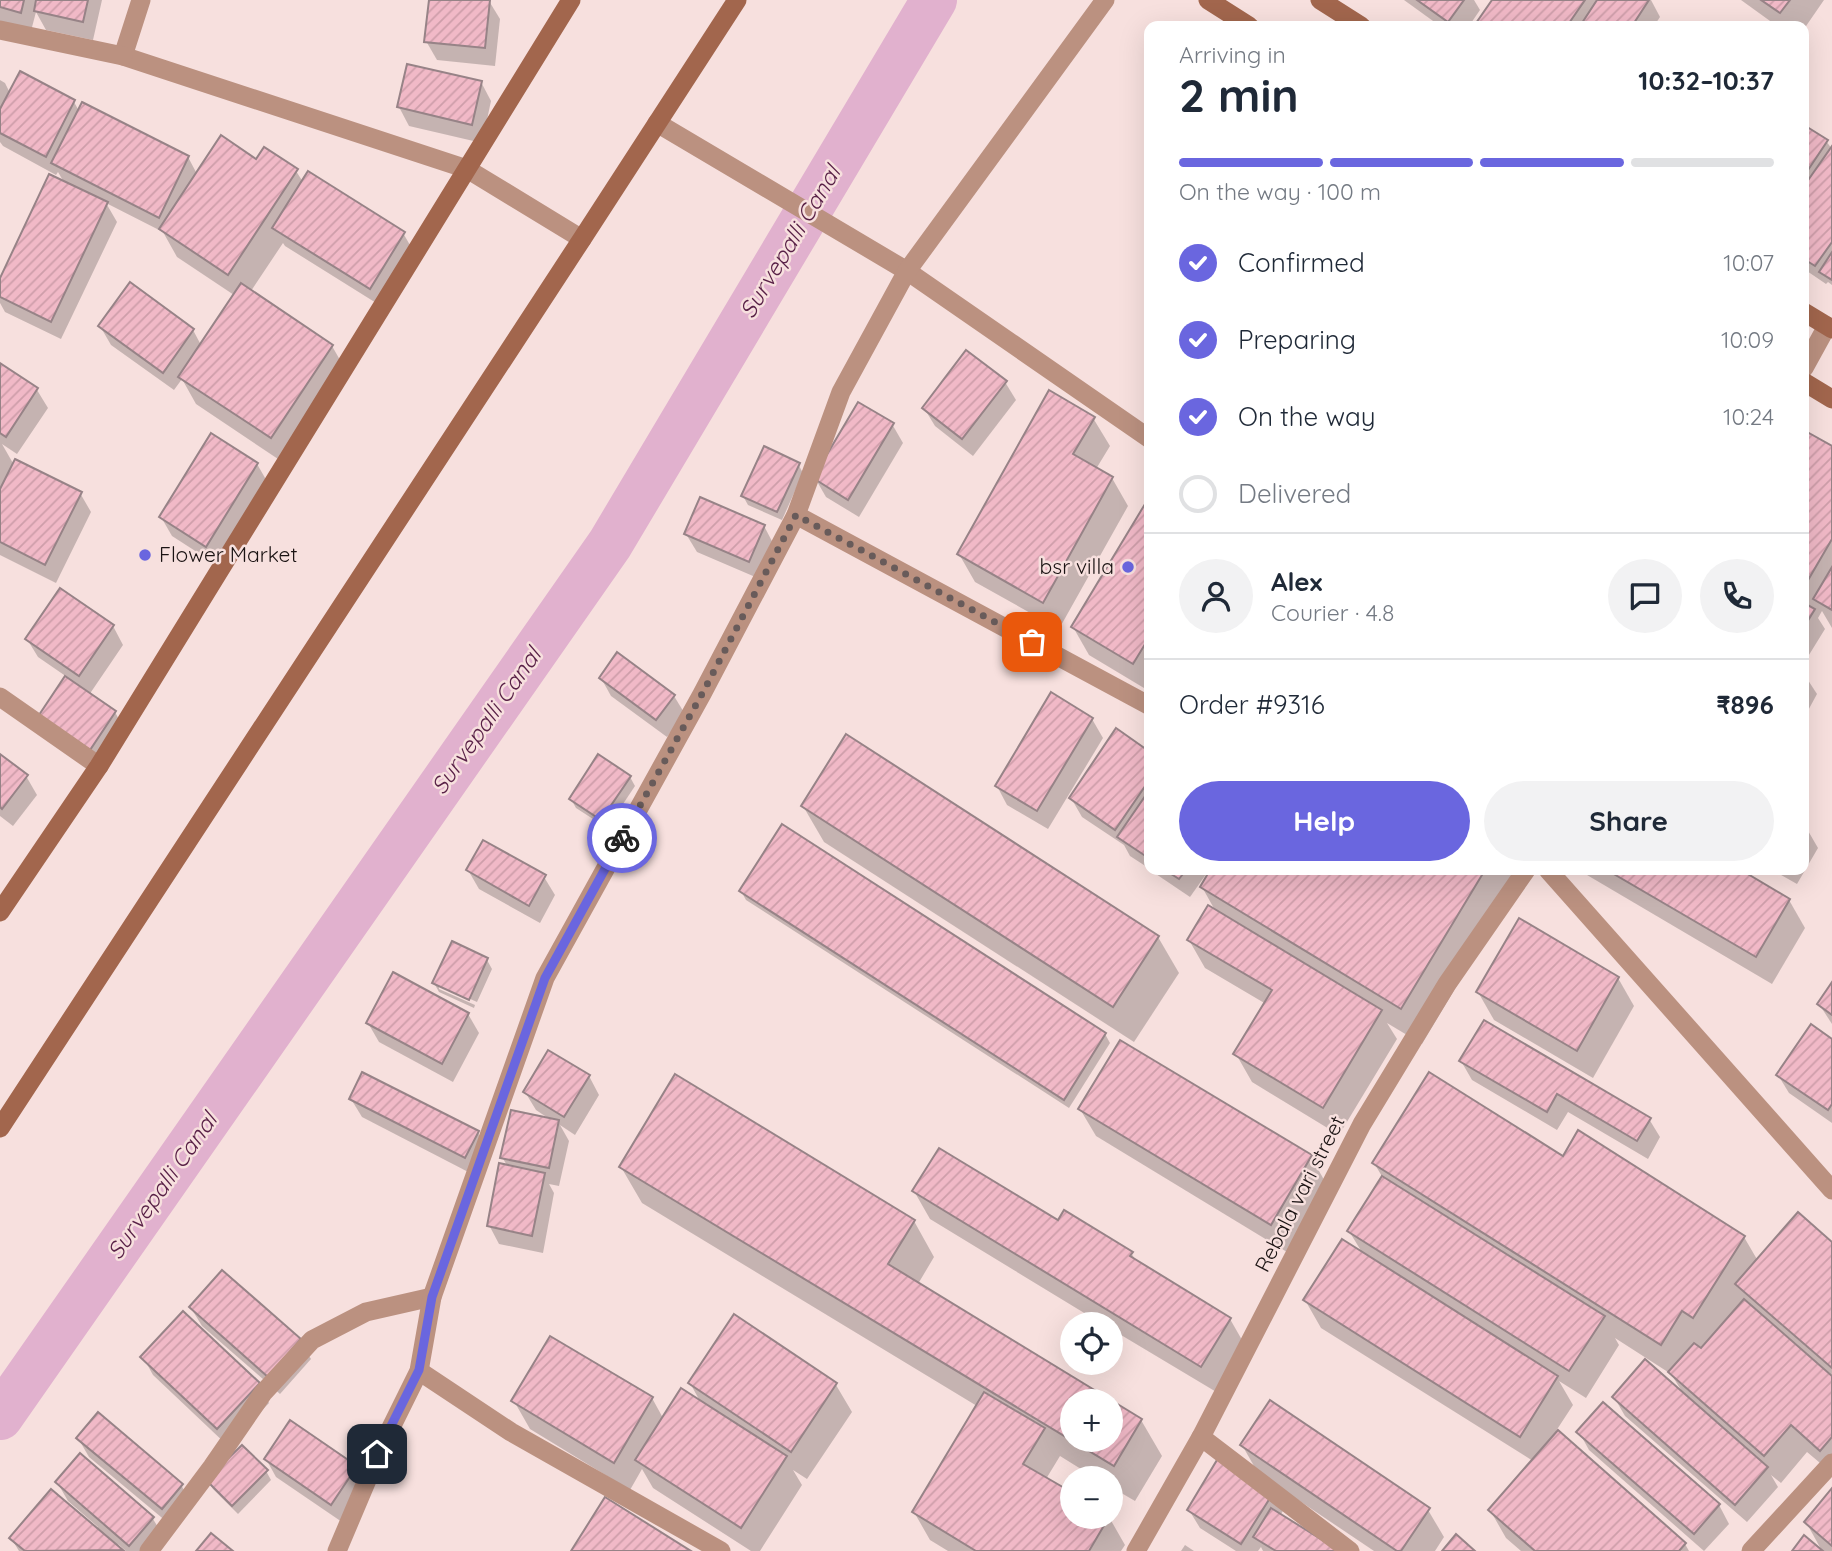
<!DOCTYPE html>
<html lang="en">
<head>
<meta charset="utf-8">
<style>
	body { margin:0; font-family:Quicksand,sans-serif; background:#f2f2f3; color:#1f2937; height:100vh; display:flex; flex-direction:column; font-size:26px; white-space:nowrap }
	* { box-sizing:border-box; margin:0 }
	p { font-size:23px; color:#747a83 }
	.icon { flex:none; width:38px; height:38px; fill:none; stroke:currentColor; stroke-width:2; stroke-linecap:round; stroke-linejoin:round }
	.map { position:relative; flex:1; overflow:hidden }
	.sheet { position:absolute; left:1144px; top:21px; width:665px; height:854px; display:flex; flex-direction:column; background:#fff; border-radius:14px; box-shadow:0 7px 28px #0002 }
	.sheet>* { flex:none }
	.tools { position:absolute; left:1060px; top:1312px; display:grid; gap:14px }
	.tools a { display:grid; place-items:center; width:63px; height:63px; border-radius:50%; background:#fff; box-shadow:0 7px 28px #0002; font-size:35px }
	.pin { position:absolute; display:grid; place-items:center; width:60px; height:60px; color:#fff; margin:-30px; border-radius:14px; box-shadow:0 4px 10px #0006 }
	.courier { position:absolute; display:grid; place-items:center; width:70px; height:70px; margin:-35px; border:5px solid #6a66df; border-radius:50%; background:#fff; color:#222; box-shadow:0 2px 9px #0007 }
	.overview em { font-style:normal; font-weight:800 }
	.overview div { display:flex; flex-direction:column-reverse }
	.overview { display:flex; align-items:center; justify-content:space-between; height:119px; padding:0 35px }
	h1 { font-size:46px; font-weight:800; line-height:52px }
	.bar { display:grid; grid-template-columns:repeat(4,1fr); gap:10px 7px; align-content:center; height:84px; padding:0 35px }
	.bar i { height:9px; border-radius:5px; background:#e0e1e3 }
	.bar .active { background:#6a66df }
	.bar p { grid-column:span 4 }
	.line { display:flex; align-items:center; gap:18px; padding:0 35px; border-top:2px solid #e0e1e3 }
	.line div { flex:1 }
	.round { display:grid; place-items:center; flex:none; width:74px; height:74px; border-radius:37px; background:#f2f2f3 }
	ol { padding:0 35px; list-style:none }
	li { display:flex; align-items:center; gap:21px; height:77px }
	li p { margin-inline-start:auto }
	li .icon { padding:7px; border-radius:50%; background:#6a66df; color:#fff; stroke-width:4 }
	li:last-child { color:#747a83 }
	li i { width:38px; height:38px; border:4px solid #e0e1e3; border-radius:50% }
	.primary-button { display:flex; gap:14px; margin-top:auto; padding:14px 35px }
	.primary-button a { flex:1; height:80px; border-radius:42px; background:#6a66df; color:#fff; font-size:28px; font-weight:800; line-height:80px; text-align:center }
	.primary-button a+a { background:#f2f2f3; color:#1f2937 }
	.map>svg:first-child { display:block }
	.shadow { fill:#0003; fill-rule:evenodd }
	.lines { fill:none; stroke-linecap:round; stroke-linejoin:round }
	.canal { stroke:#e1b1ce; stroke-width:46 }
	.building { fill:url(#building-hatch); stroke:#978387; stroke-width:2; fill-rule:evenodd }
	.minor { stroke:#bb9180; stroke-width:19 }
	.secondary { stroke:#a2664d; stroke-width:19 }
	.done { stroke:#685b5a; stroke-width:7; stroke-dasharray:0 12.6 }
	.route { stroke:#6a66df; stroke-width:9 }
	.poi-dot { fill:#6a66df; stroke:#f7e0de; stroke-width:2.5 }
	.labels { text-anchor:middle; stroke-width:5; stroke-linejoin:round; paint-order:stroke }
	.poi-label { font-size:21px; fill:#1b1313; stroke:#f7e0de; text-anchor:start }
	.street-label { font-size:21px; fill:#1b1313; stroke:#f7e0de }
	.water-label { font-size:23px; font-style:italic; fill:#592147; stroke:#f7e0de }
</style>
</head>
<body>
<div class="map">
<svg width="1832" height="1551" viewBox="0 0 1832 1551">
	<defs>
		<pattern id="building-hatch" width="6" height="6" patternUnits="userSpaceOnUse" patternTransform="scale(1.75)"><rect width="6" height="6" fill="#f1b9c7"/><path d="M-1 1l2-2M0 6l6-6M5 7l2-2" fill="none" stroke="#ce9eaa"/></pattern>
	</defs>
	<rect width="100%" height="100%" fill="#f7e0de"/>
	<g class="shadow">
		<polygon points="0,0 102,0 93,40 46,30 36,12 31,31 0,22"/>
		<polygon points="430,0 489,1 500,19 495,66 437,60 426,41"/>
		<polygon points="1404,0 1474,0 1480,10 1469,26 1440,26"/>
		<polygon points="1494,0 1651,0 1660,17 1654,26 1476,26"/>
		<polygon points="1741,0 1824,0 1804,29 1804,26 1777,26"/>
		<polygon points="0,80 5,83 10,93 74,102 79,111 188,157 197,174 256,161 296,171 303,182 403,233 414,252 381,306 285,246 283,243 251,291 332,346 348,374 287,465 196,404 182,379 174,390 111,345 100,326 193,330 201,345 234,295 177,257 163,232 106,203 117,222 61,339 5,312 0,303 0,282 65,184 58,172 56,175 3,146 0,142"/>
		<polygon points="481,82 491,101 482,143 409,126 399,107"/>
		<polygon points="1804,127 1826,141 1832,149 1832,285 1828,282 1826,284 1804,269"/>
		<polygon points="0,365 37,390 48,408 17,454 2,444 14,465 80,493 91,512 56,583 0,555"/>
		<polygon points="1005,382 1016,400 973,456 935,426 924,408"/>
		<polygon points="1093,418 1110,446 1096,469 1112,478 1128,506 1059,629 975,582 959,554"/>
		<polygon points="892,424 903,443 859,517 826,497 815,478"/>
		<polygon points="1804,444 1832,448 1832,628 1822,611 1818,618 1825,629 1804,663"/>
		<polygon points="257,464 268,483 217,565 172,536 161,517"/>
		<polygon points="798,464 803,473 782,520 748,505 743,496"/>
		<polygon points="1150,509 1150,690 1149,691 1089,655 1073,627"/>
		<polygon points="764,526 774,545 760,579 697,552 686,534"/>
		<polygon points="113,626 123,645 89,695 115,712 125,731 101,767 51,734 67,677 38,657 27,639"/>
		<polygon points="1804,674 1817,694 1804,718"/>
		<polygon points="601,678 674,696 685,714 667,737 611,696"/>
		<polygon points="1092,719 1103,738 1048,829 1007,805 997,786"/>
		<polygon points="1150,754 1150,869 1130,856 1124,845 1082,817 1071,798"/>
		<polygon points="0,756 26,776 37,795 13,826 0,816"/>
		<polygon points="630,777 635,786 607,828 576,808 571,799"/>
		<polygon points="803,806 1158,937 1179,973 1134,1042 824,842"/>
		<polygon points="1804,827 1807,829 1818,848 1797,884 1772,870 1804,870"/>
		<polygon points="468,870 544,877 555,895 540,923 479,889"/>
		<polygon points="1150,870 1209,870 1190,897"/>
		<polygon points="1212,870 1509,870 1517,885 1422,1044 1387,1023 1397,1039 1339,1135 1252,1082 1236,1054 1266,1004 1205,968 1189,940 1216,912 1202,887"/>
		<polygon points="1584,870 1737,870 1789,900 1805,928 1772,984 1587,875"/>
		<polygon points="741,891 1105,1034 1110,1043 1069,1108 746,900"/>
		<polygon points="487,960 492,969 477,1002 439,985 439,989 475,1005 474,1008 439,992 434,983"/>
		<polygon points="1618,978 1634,1006 1593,1078 1494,1020 1478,992"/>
		<polygon points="1832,985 1832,1024 1819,1004"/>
		<polygon points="468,1014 479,1033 453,1082 379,1042 368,1023"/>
		<polygon points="1832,1041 1832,1123 1789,1093 1778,1075"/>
		<polygon points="1120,1042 1311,1157 1327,1185 1287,1252 1096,1136 1080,1109"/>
		<polygon points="1461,1061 1649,1119 1660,1137 1648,1159 1568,1112 1557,1130 1472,1080"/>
		<polygon points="589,1076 599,1095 575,1135 560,1125 569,1141 559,1186 549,1184 554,1193 543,1253 499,1244 489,1225 508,1167 502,1157 551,1120 536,1110 525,1092"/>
		<polygon points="351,1099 478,1133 488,1151 476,1176 362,1117"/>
		<polygon points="1563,1158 1744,1237 1758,1261 1832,1245 1832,1473 1807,1452 1781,1483 1771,1475 1778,1487 1747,1522 1625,1416 1614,1397 1683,1393 1671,1374 1615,1338 1619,1345 1586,1398 1559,1381 1573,1405 1556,1431 1685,1544 1689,1551 1521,1551 1506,1538 1490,1510 1533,1461 1321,1328 1305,1300 1363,1254 1349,1231 1383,1178 1374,1163"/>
		<path d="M 621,1167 L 914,1221 L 934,1257 L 918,1284 L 1141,1420 L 1162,1456 L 1135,1501 L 1111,1487 L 1111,1479 L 1097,1479 L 1060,1456 L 1046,1479 L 1073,1517 L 1109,1517 L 1125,1545 L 1121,1551 L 948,1551 L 930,1540 L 914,1512 L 977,1406 L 642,1203 ZM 1073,1402 L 1111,1402 L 1111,1440 L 1073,1440 Z"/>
		<polygon points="914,1191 1059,1222 1131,1253 1137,1262 1230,1319 1246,1347 1218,1393 1111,1329 1111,1325 1104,1325 930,1219"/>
		<polygon points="191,1308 300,1341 311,1359 280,1394 202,1326"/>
		<polygon points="734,1316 836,1385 852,1412 807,1479 793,1470 802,1485 760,1551 751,1551 653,1488 642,1469 630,1490 530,1429 514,1401 652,1398 663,1418 701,1403 690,1383"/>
		<polygon points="143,1357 258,1385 269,1403 228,1446 153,1375"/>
		<polygon points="1579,1432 1719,1505 1729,1524 1704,1551 1589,1450"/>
		<polygon points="78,1438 181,1485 192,1504 173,1527 89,1457"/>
		<polygon points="1242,1445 1428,1510 1444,1537 1435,1551 1374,1551 1258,1473"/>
		<polygon points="80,1456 153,1519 164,1537 152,1551 126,1551 118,1544 122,1551 19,1551 11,1538 96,1530 98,1527 68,1501 57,1482"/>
		<polygon points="1221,1458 1284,1509 1280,1516 1336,1551 1263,1551 1261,1547 1258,1551 1236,1551 1200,1528 1189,1510"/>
		<polygon points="266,1459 356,1468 367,1486 342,1522 276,1477"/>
		<polygon points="266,1471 271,1480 238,1514 213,1489 208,1481"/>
		<polygon points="1832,1491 1832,1551 1822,1551 1806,1522"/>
		<polygon points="1185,1545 1194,1551 1181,1551"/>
	</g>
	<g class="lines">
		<polyline class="canal" points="0,1417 610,544 934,0"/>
	</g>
	<g class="building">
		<polygon points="0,0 24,0 21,13 0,7"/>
		<polygon points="36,0 88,0 83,22 34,11"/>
		<polygon points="429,0 490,0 485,48 424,42"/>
		<polygon points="1417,0 1464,0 1448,22"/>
		<polygon points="1492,0 1585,0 1567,26 1474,26"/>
		<polygon points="1597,0 1649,0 1632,26 1580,26"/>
		<polygon points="1761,0 1790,0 1780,13"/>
		<polygon points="407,64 482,81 472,125 397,107"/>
		<polygon points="20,71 75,100 46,157 0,133 0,109"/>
		<polygon points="82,102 189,156 159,218 51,163"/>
		<polygon points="1804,125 1828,140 1804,176"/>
		<polygon points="221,135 256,159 264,147 298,169 228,275 159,229"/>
		<polygon points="1832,146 1832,242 1815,266 1804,259 1804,186"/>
		<polygon points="308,171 405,232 370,289 272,228"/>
		<polygon points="49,174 108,202 51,322 0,297 0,278"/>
		<polygon points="1832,252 1832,280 1819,272"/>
		<polygon points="130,282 194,329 163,373 98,326"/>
		<polygon points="241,283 333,345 271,438 178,377"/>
		<polygon points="966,350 1007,381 962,439 922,408"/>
		<polygon points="0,363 38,388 6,437 0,433"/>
		<polygon points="1049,390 1095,417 1073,454 1113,477 1043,603 957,554"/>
		<polygon points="858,402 894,423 848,500 813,478"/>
		<polygon points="211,433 258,463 206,547 159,517"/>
		<polygon points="1809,433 1832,446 1832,539 1804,587 1804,441"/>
		<polygon points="764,446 800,463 777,512 741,496"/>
		<polygon points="15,459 82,492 45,565 0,542 0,489"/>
		<polygon points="700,497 765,525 749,562 684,534"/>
		<polygon points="1145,504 1150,507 1150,636 1133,664 1071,627"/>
		<polygon points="1832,567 1832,610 1813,599"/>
		<polygon points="60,588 114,625 79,676 25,639"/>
		<polygon points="1804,603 1815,609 1804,627"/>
		<polygon points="617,652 675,695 656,720 599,678"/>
		<polygon points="65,676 116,711 90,750 39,715"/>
		<polygon points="1051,692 1093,718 1037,811 995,786"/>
		<polygon points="1116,728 1150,752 1150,779 1115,830 1069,798"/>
		<polygon points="846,734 1159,936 1113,1007 801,806"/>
		<polygon points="0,754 28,775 2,809 0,807"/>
		<polygon points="598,754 631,776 601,820 569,799"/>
		<polygon points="1150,789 1150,859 1117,837"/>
		<polygon points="782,824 1106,1033 1064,1100 739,891"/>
		<polygon points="483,840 546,875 529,906 466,870"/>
		<polygon points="1165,870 1186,870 1179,879"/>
		<polygon points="1210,870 1485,870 1401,1009 1200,887"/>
		<polygon points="1607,870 1741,870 1790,899 1756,957"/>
		<polygon points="1208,905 1382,1010 1323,1108 1233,1054 1272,990 1187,940"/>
		<polygon points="1519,918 1619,977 1577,1051 1476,992"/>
		<polygon points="452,941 488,958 469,1000 432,983"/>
		<polygon points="393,972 469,1013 442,1064 366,1023"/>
		<polygon points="1832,982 1832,1015 1817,1004"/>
		<polygon points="1484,1020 1651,1118 1637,1141 1557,1094 1547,1112 1459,1061"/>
		<polygon points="1811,1024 1832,1039 1832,1104 1828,1110 1776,1075"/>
		<polygon points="1120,1040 1312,1155 1271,1225 1078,1109"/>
		<polygon points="548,1050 590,1075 564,1117 523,1092"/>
		<polygon points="362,1072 479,1131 465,1158 349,1099"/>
		<polygon points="1429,1072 1563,1156 1578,1130 1745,1236 1693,1318 1682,1311 1661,1345 1372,1163"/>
		<path d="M 675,1074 L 915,1220 L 888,1264 L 1142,1419 L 1114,1466 L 619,1167 ZM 1073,1402 L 1111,1402 L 1111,1440 L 1073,1440 Z"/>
		<polygon points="511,1110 559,1120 549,1168 500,1158"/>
		<polygon points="939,1148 1058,1220 1064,1210 1133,1252 1130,1256 1231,1318 1201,1367 912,1191"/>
		<polygon points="499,1163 545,1173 532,1236 487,1226"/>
		<polygon points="1382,1176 1605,1316 1569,1371 1347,1231"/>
		<polygon points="1798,1212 1832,1242 1832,1368 1735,1284"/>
		<polygon points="1342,1239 1558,1376 1520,1437 1303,1300"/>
		<polygon points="222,1270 301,1339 268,1377 189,1307"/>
		<polygon points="1744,1299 1832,1376 1832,1437 1820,1451 1791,1425 1764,1456 1668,1372 1694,1343 1701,1348"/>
		<polygon points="183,1311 260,1383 217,1429 140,1357"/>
		<polygon points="734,1314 837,1383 791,1452 688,1383"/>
		<polygon points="550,1336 653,1397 614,1463 511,1401"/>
		<polygon points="1645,1359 1768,1467 1735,1505 1612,1397"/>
		<polygon points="681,1388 787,1456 741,1528 635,1460"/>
		<polygon points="984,1392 1045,1428 1023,1464 1073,1493 1073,1517 1109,1517 1089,1551 976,1551 912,1512"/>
		<polygon points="1270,1400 1430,1508 1401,1551 1397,1551 1240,1445"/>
		<polygon points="1603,1402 1720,1504 1694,1534 1576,1432"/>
		<polygon points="98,1412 183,1484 162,1509 76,1438"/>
		<polygon points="290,1420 357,1466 331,1505 264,1459"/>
		<polygon points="1558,1430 1686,1543 1679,1551 1535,1551 1488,1510"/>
		<polygon points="242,1445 268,1470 232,1506 206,1480"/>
		<polygon points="80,1453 154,1517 129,1546 55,1482"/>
		<polygon points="1220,1455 1275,1490 1241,1544 1187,1510"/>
		<polygon points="1832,1488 1832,1546 1804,1522"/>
		<polygon points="51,1489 123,1550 25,1551 9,1538"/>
		<polygon points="605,1497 691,1551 571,1551"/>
		<polygon points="1271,1508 1340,1551 1276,1551 1253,1537"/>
		<polygon points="211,1533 233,1551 196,1551"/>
		<polygon points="1456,1534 1475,1551 1442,1551"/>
		<polygon points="1804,1535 1823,1551 1792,1551"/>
	</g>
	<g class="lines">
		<g class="minor">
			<polyline points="141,0 123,56 467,169 582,239"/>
			<polyline points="0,30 123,56"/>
			<polyline points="657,123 907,271 1150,439"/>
			<polyline points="1804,368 1827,326"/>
			<polyline points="796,515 1150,706"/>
			<polyline points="0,697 99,766"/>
			<polyline points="1548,870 1832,1190"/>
			<polyline points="419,1371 511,1432 721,1551"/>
			<polyline points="1201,1437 1350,1551"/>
			<polyline points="149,1551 212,1467 263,1393 312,1340 366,1312 432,1297"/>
			<polyline points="337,1551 378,1454 419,1371 432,1297 545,978 702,694 796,515 841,392 907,271 1105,0"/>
			<polyline points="1136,1551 1201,1437 1362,1124 1447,984 1526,870"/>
			<polyline points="1751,1551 1832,1463"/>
		</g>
		<g class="secondary">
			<polyline points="1208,0 1249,26"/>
			<polyline points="1320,0 1361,26"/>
			<polyline points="1804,312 1832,329"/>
			<polyline points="1804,382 1832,399"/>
			<polyline points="0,912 99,766 571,0"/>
			<polyline points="0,1128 582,239 737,0"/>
		</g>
	</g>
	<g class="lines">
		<polyline class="done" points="622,838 702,694 796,515 1032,642"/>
		<polyline class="route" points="377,1454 419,1370 432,1297 545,978 622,838"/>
	</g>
	<g class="poi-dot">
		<circle cx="145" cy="555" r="7"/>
		<circle cx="1128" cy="567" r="7"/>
	</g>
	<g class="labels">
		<g class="poi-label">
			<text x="159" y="562">Flower Market</text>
			<text x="1114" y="574" text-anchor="end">bsr villa</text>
		</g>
		<g class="street-label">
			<text transform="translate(1300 1194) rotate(-63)" y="7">Rebala vari street</text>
		</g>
		<g class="water-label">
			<text transform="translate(790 242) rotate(-59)" y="8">Survepalli Canal</text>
			<text transform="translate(486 721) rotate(-55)" y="8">Survepalli Canal</text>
			<text transform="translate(162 1186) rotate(-55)" y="8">Survepalli Canal</text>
		</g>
	</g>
</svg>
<div class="tools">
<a><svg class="icon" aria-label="locate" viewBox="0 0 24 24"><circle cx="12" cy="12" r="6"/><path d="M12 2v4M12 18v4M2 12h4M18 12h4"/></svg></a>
<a>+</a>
<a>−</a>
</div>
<div class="pin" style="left:1032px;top:642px;background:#ea580c"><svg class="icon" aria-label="bag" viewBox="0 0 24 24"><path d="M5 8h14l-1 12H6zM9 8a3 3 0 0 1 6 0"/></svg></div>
<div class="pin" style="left:377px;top:1454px;background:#1f2937"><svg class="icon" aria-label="home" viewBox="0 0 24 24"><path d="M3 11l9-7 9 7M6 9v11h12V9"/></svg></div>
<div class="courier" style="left:622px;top:838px"><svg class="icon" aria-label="bike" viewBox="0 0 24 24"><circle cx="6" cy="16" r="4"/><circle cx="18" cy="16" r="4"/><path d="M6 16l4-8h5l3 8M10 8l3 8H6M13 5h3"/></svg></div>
<section class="sheet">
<div class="overview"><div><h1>2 min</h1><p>Arriving in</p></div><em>10:32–10:37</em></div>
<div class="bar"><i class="active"></i><i class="active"></i><i class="active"></i><i></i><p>On the way · 100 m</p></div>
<ol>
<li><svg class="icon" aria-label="check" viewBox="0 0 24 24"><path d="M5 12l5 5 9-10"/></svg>Confirmed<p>10:07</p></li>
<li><svg class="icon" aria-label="check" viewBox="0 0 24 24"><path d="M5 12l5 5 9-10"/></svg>Preparing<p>10:09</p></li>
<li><svg class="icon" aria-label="check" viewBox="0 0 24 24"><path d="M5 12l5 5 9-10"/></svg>On the way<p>10:24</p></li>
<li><i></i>Delivered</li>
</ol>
<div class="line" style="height:126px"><a class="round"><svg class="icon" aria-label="person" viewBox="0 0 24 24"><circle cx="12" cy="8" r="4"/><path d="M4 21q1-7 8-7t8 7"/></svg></a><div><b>Alex</b><p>Courier · 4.8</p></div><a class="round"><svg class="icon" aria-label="chat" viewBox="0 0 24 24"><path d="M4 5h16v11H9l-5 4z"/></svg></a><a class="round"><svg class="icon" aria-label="phone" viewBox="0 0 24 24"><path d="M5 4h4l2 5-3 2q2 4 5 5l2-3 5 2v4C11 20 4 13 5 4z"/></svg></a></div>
<div class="line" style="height:91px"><div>Order #9316</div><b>₹896</b></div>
<div class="primary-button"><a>Help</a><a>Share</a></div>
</section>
</div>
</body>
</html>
